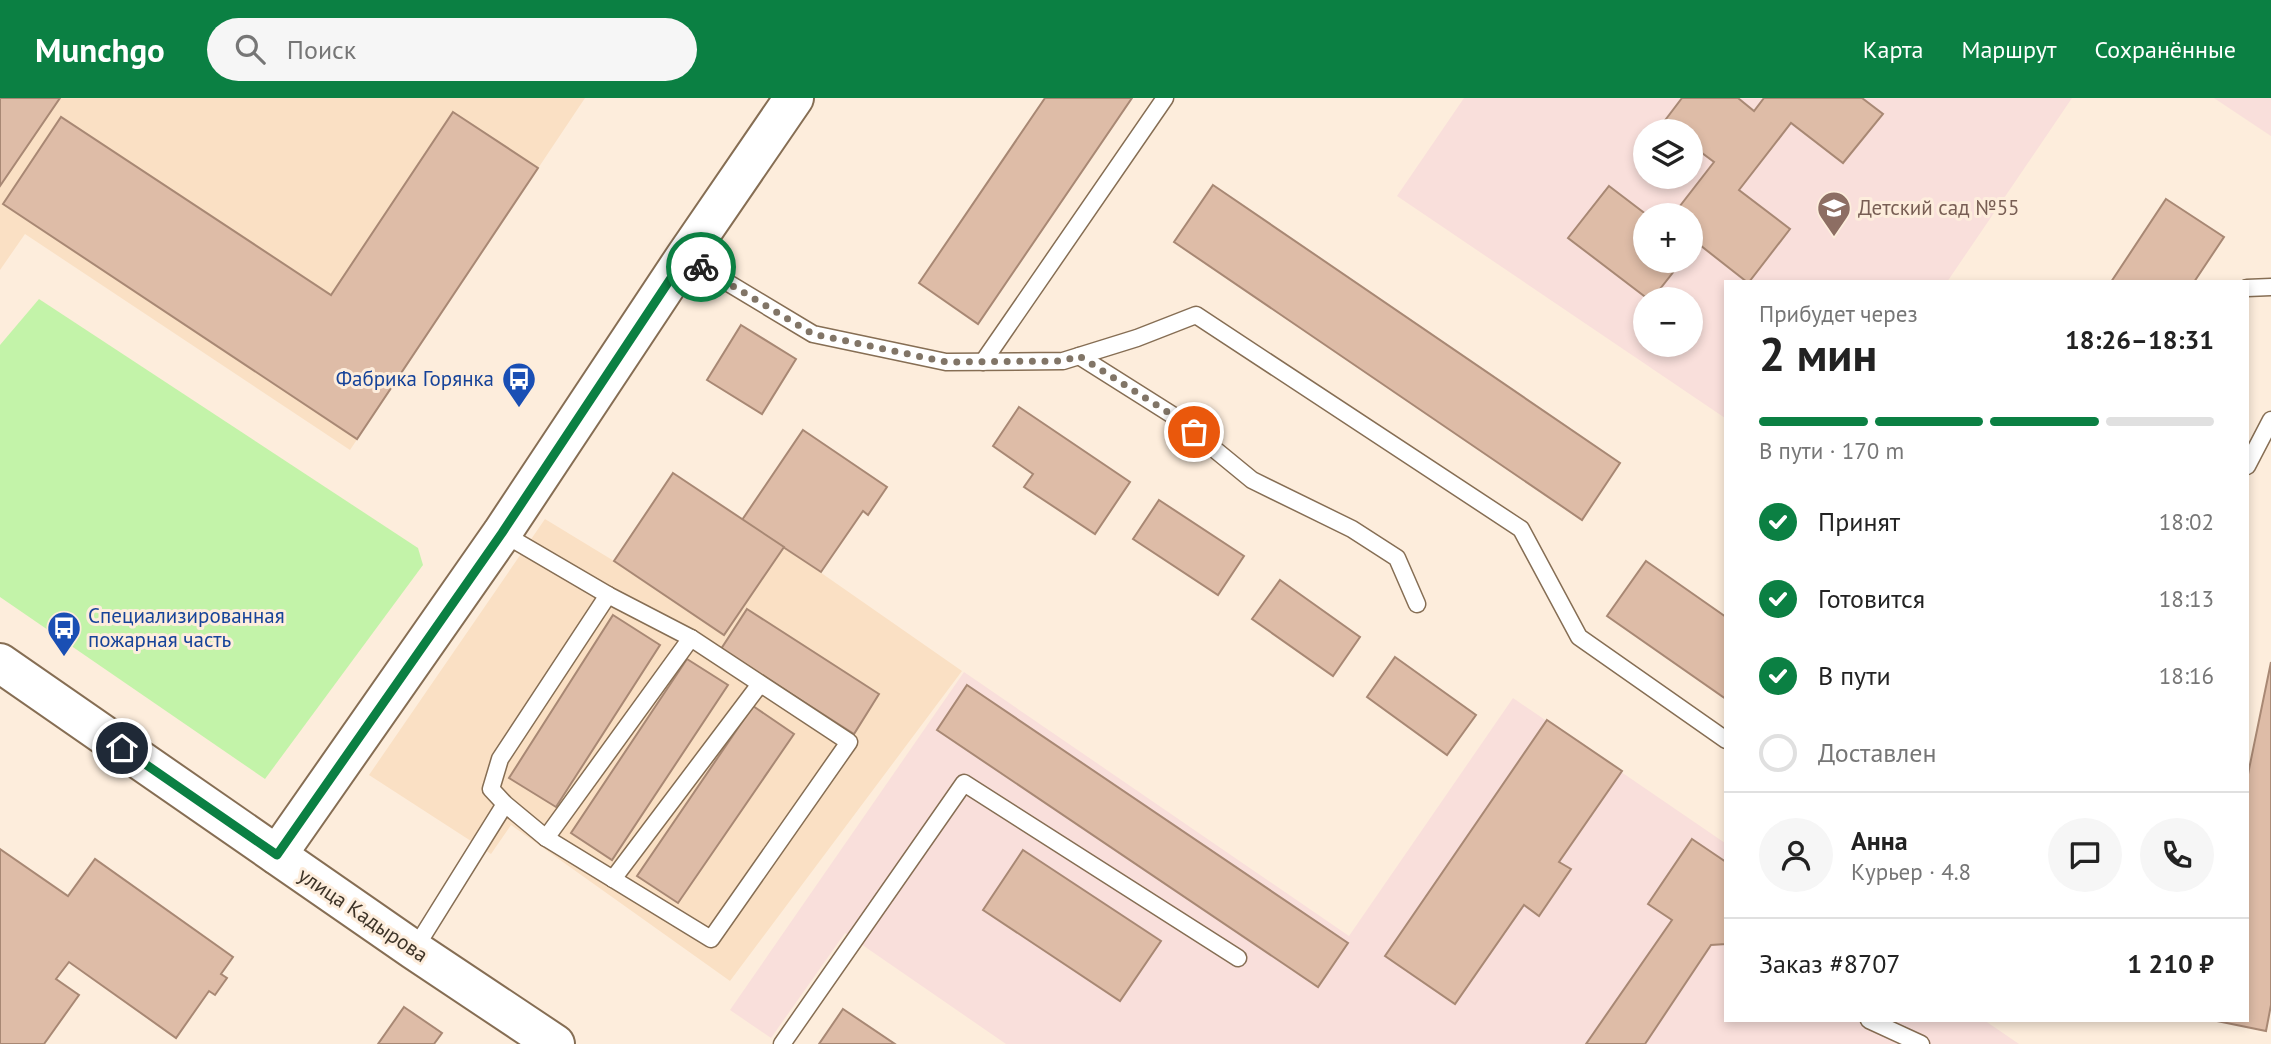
<!DOCTYPE html>
<html lang="ru">
<head>
<meta charset="utf-8">
<style>
	body { margin:0; font-family:"PT Sans",sans-serif; background:#f6f6f6; color:#222; height:100vh; display:flex; flex-direction:column; font-size:26px; white-space:nowrap }
	* { box-sizing:border-box; margin:0 }
	p { font-size:23px; color:#767676 }
	.icon { flex:none; width:38px; height:38px; fill:none; stroke:currentColor; stroke-width:2; stroke-linecap:round; stroke-linejoin:round }
	.map { position:relative; flex:1; overflow:hidden }
	.side { position:absolute; left:1724px; top:182px; width:525px; height:742px; display:flex; flex-direction:column; background:#fff; border-radius:0px; box-shadow:0 4px 10px #0003 }
	.side>* { flex:none }
	.tools { position:absolute; left:1633px; top:21px; display:grid; gap:14px }
	.tools a { display:grid; place-items:center; width:70px; height:70px; border-radius:50%; background:#fff; box-shadow:0 4px 10px #0003; font-size:35px }
	.pin { position:absolute; display:grid; place-items:center; width:60px; height:60px; color:#fff; margin:-30px; border:4px solid #fff; border-radius:50%; box-shadow:0 2px 7px #0007 }
	.courier { position:absolute; display:grid; place-items:center; width:70px; height:70px; margin:-35px; border:5px solid #0b8043; border-radius:50%; background:#fff; color:#222; box-shadow:0 2px 9px #0007 }
	.summary em { font-style:normal; font-weight:600 }
	.summary div { display:flex; flex-direction:column-reverse }
	.summary { display:flex; align-items:center; justify-content:space-between; height:119px; padding:0 35px }
	h1 { font-size:46px; font-weight:600; line-height:52px }
	.bar { display:grid; grid-template-columns:repeat(4,1fr); gap:10px 7px; align-content:center; height:84px; padding:0 35px }
	.bar i { height:9px; border-radius:5px; background:#e0e0e0 }
	.bar .on { background:#0b8043 }
	.bar p { grid-column:span 4 }
	.line { display:flex; align-items:center; gap:18px; padding:0 35px; border-top:2px solid #e0e0e0 }
	.line div { flex:1 }
	.round { display:grid; place-items:center; flex:none; width:74px; height:74px; border-radius:37px; background:#f6f6f6 }
	ol { padding:0 35px; list-style:none }
	li { display:flex; align-items:center; gap:21px; height:77px }
	li p { margin-inline-start:auto }
	li .icon { padding:7px; border-radius:50%; background:#0b8043; color:#fff; stroke-width:4 }
	li:last-child { color:#767676 }
	li i { width:38px; height:38px; border:4px solid #e0e0e0; border-radius:50% }
	header { display:flex; align-items:center; gap:42px; box-sizing:border-box; height:98px; padding:0 35px; background:#0b8043; color:#fff }
	header strong { font-size:33px }
	nav { display:flex; gap:38px; margin-inline-start:auto; font-size:24px }
	.search { width:490px; height:63px; background:#f6f6f6; display:flex; align-items:center; gap:18px; box-sizing:border-box; padding:0 24px; border-radius:38px; color:#767676; font-size:26px }
	.map>svg:first-child { display:block }
	.built { fill:#fae0c4 }
	.education { fill:#f9dfdb; fill-rule:evenodd }
	.green { fill:#c3f3a9 }
	.building { fill:#debca7; stroke:#a88874; stroke-width:2 }
	.lines { fill:none; stroke-linecap:round; stroke-linejoin:round }
	.lane-casing { stroke:#866e54; stroke-width:19 }
	.secondary-casing { stroke:#866e54; stroke-width:42 }
	.lane { stroke:#fff; stroke-width:16 }
	.secondary { stroke:#fff; stroke-width:38 }
	.done { stroke:#817567; stroke-width:7; stroke-dasharray:0 12.6 }
	.route { stroke:#0b8043; stroke-width:9 }
	.labels { text-anchor:middle; stroke-width:6; stroke-linejoin:round; paint-order:stroke }
	.education-label { font-size:21px; fill:#785e54; stroke:#fdeddc; text-anchor:start }
	.transit-label { font-size:21px; fill:#164399; stroke:#fdeddc; text-anchor:end }
	.street-label { font-size:21px; fill:#3e3428; stroke:#fdeddc }
</style>
</head>
<body>
<header>
<strong>Munchgo</strong>
<div class="search"><svg class="icon" aria-label="search" viewBox="0 0 24 24"><circle cx="10" cy="10" r="6"/><path d="M15 15l6 6"/></svg>Поиск</div>
<nav><a>Карта</a><a>Маршрут</a><a>Сохранённые</a></nav>
</header>
<div class="map">
<svg width="2271" height="946" viewBox="0 0 2271 946">
	<rect width="100%" height="100%" fill="#fdeddc"/>
	<g class="built">
		<polygon points="0,0 585,0 350,352 25,136 0,172"/>
		<polygon points="545,421 614,463 724,537 784,449 962,573 730,883 511,727 491,756 369,677"/>
	</g>
	<g class="education">
		<path d="M 1464,0 L 2072,0 L 1947,184 L 1726,184 L 1725,320 L 1397,98 ZM 1645,33 L 1690,33 L 1690,79 L 1645,79 ZM 1645,117 L 1690,117 L 1690,163 L 1645,163 ZM 1645,201 L 1690,201 L 1690,247 L 1645,247 Z"/>
		<polygon points="2214,0 2271,0 2271,39 2271,38"/>
		<polygon points="964,574 1349,838 1513,600 1725,745 1726,922 1984,922 2019,946 1006,946 845,835 771,940 730,912"/>
	</g>
	<polygon class="green" points="39,201 418,450 423,467 265,681 0,499 0,247"/>
	<g class="building">
		<polygon points="0,0 60,0 0,88"/>
		<polygon points="1045,0 1132,0 978,226 919,185"/>
		<polygon points="1682,0 1738,0 1754,13 1764,0 1862,0 1883,16 1843,65 1791,25 1739,92 1790,131 1749,184 1747,184 1696,144 1690,151 1690,117 1673,117 1714,64 1690,46 1690,33 1674,33 1663,25"/>
		<polygon points="453,14 538,70 357,341 3,106 61,19 331,197"/>
		<polygon points="1213,87 1620,365 1582,422 1174,144"/>
		<polygon points="1609,88 1647,117 1645,117 1645,163 1682,163 1652,201 1648,201 1568,140"/>
		<polygon points="2166,101 2224,139 2194,184 2111,184"/>
		<polygon points="741,227 796,261 762,316 707,282"/>
		<polygon points="1019,309 1130,384 1095,436 1024,389 1033,376 993,348"/>
		<polygon points="803,332 887,389 868,417 863,413 821,474 742,422"/>
		<polygon points="673,375 784,449 724,537 614,463"/>
		<polygon points="1159,402 1244,458 1218,497 1133,441"/>
		<polygon points="1646,463 1726,519 1726,601 1607,518"/>
		<polygon points="1280,482 1360,539 1333,578 1252,521"/>
		<polygon points="747,511 879,596 854,636 721,551"/>
		<polygon points="613,517 660,547 556,709 509,680"/>
		<polygon points="1395,559 1476,617 1447,657 1367,599"/>
		<polygon points="687,561 728,587 612,762 571,735"/>
		<polygon points="2271,564 2271,907 2266,933 2212,922 2247,922 2247,681"/>
		<polygon points="967,587 1348,845 1318,889 937,632"/>
		<polygon points="753,608 794,636 678,805 637,778"/>
		<polygon points="1547,622 1622,673 1559,764 1571,771 1539,818 1524,807 1455,906 1385,858"/>
		<polygon points="1692,741 1726,764 1726,846 1711,847 1645,946 1586,946 1672,822 1648,806"/>
		<polygon points="0,751 68,798 95,761 233,859 221,876 227,880 215,897 209,893 176,940 69,864 56,881 79,897 44,946 0,946"/>
		<polygon points="1023,752 1161,843 1120,903 983,812"/>
		<polygon points="404,909 442,935 434,946 378,946"/>
		<polygon points="843,911 895,946 819,946"/>
	</g>
	<g class="lines">
		<g class="lane-casing">
			<g id="lane">
				<polyline points="685,159 813,236 946,264 1063,263 1137,240 1196,217 1521,431 1579,539 1726,642"/>
				<polyline points="2247,190 2271,189"/>
				<polyline points="1079,258 1174,318 1252,382 1352,431 1397,460 1417,506"/>
				<polyline points="983,264 1165,0"/>
				<polyline points="2247,368 2271,322"/>
				<polyline points="502,435 608,497"/>
				<polyline points="546,740 691,540"/>
				<polyline points="613,781 760,586"/>
				<polyline points="414,852 505,706 546,740 711,841 849,644 691,540 608,497 500,661 491,691 505,706"/>
				<polyline points="1869,922 1921,946"/>
				<polyline points="782,946 964,685 1238,860"/>
			</g>
		</g>
		<g class="secondary-casing">
			<g id="secondary">
				<polyline points="0,565 414,852 555,946"/>
				<polyline points="277,757 502,435 685,159 794,0"/>
			</g>
		</g>
		<use href="#lane" class="lane"/>
		<use href="#secondary" class="secondary"/>
	</g>
	<g class="lines">
		<polyline class="done" points="701,169 813,236 946,264 1063,263 1079,258 1174,318 1194,334"/>
		<polyline class="route" points="122,650 277,757 502,435 685,159 701,169"/>
	</g>
	<defs>
		<g id="school-pin" transform="scale(1.75)"><path d="M0 17L-7.5 6A9.5 9.5 0 1 1 7.5 6Z" fill="#8d6e63" stroke="#fdeddc"/><path d="M0-5L7-2L0 1L-7-2ZM-4 1L0 2.5L4 1V4Q0 6-4 4Z" fill="#fff"/></g>
		<g id="bus-pin" transform="scale(1.75)"><path d="M0 17L-7.5 6A9.5 9.5 0 1 1 7.5 6Z" fill="#1a4fb4" stroke="#fdeddc"/><path d="M-5-6H5V4H4V6H2V4H-2V6H-4V4H-5ZM-3.5-4V0h7V-4ZM-3.5 1.2v1.5H-2V1.2ZM2 1.2v1.5H3.5V1.2Z" fill="#fff"/></g>
	</defs>
	<g fill-rule="evenodd">
		<use href="#school-pin" x="1834" y="110"/>
		<use href="#bus-pin" x="519" y="281"/>
		<use href="#bus-pin" x="64" y="530"/>
	</g>
	<g class="labels">
		<g class="education-label">
			<text x="1858" y="117">Детский сад №55</text>
		</g>
		<g class="transit-label">
			<text x="494" y="288">Фабрика Горянка</text>
			<text x="88" y="525" text-anchor="start">Специализированная<tspan x="88" dy="24">пожарная часть</tspan></text>
		</g>
		<g class="street-label">
			<text transform="translate(363 817) rotate(34)" y="7">улица Кадырова</text>
		</g>
	</g>
</svg>
<div class="tools">
<a><svg class="icon" aria-label="layers" viewBox="0 0 24 24"><path d="M12 4l9 5-9 5-9-5zM3 14l9 5 9-5"/></svg></a>
<a>+</a>
<a>−</a>
</div>
<div class="pin" style="left:1194px;top:334px;background:#ea580c"><svg class="icon" aria-label="bag" viewBox="0 0 24 24"><path d="M5 8h14l-1 12H6zM9 8a3 3 0 0 1 6 0"/></svg></div>
<div class="pin" style="left:122px;top:650px;background:#1f2937"><svg class="icon" aria-label="home" viewBox="0 0 24 24"><path d="M3 11l9-7 9 7M6 9v11h12V9"/></svg></div>
<div class="courier" style="left:701px;top:169px"><svg class="icon" aria-label="bike" viewBox="0 0 24 24"><circle cx="6" cy="16" r="4"/><circle cx="18" cy="16" r="4"/><path d="M6 16l4-8h5l3 8M10 8l3 8H6M13 5h3"/></svg></div>
<section class="side">
<div class="summary"><div><h1>2 мин</h1><p>Прибудет через</p></div><em>18:26–18:31</em></div>
<div class="bar"><i class="on"></i><i class="on"></i><i class="on"></i><i></i><p>В пути · 170 m</p></div>
<ol>
<li><svg class="icon" aria-label="check" viewBox="0 0 24 24"><path d="M5 12l5 5 9-10"/></svg>Принят<p>18:02</p></li>
<li><svg class="icon" aria-label="check" viewBox="0 0 24 24"><path d="M5 12l5 5 9-10"/></svg>Готовится<p>18:13</p></li>
<li><svg class="icon" aria-label="check" viewBox="0 0 24 24"><path d="M5 12l5 5 9-10"/></svg>В пути<p>18:16</p></li>
<li><i></i>Доставлен</li>
</ol>
<div class="line" style="height:126px"><a class="round"><svg class="icon" aria-label="person" viewBox="0 0 24 24"><circle cx="12" cy="8" r="4"/><path d="M4 21q1-7 8-7t8 7"/></svg></a><div><b>Анна</b><p>Курьер · 4.8</p></div><a class="round"><svg class="icon" aria-label="chat" viewBox="0 0 24 24"><path d="M4 5h16v11H9l-5 4z"/></svg></a><a class="round"><svg class="icon" aria-label="phone" viewBox="0 0 24 24"><path d="M5 4h4l2 5-3 2q2 4 5 5l2-3 5 2v4C11 20 4 13 5 4z"/></svg></a></div>
<div class="line" style="height:91px"><div>Заказ #8707</div><b>1 210 ₽</b></div>
</section>
</div>
</body>
</html>
